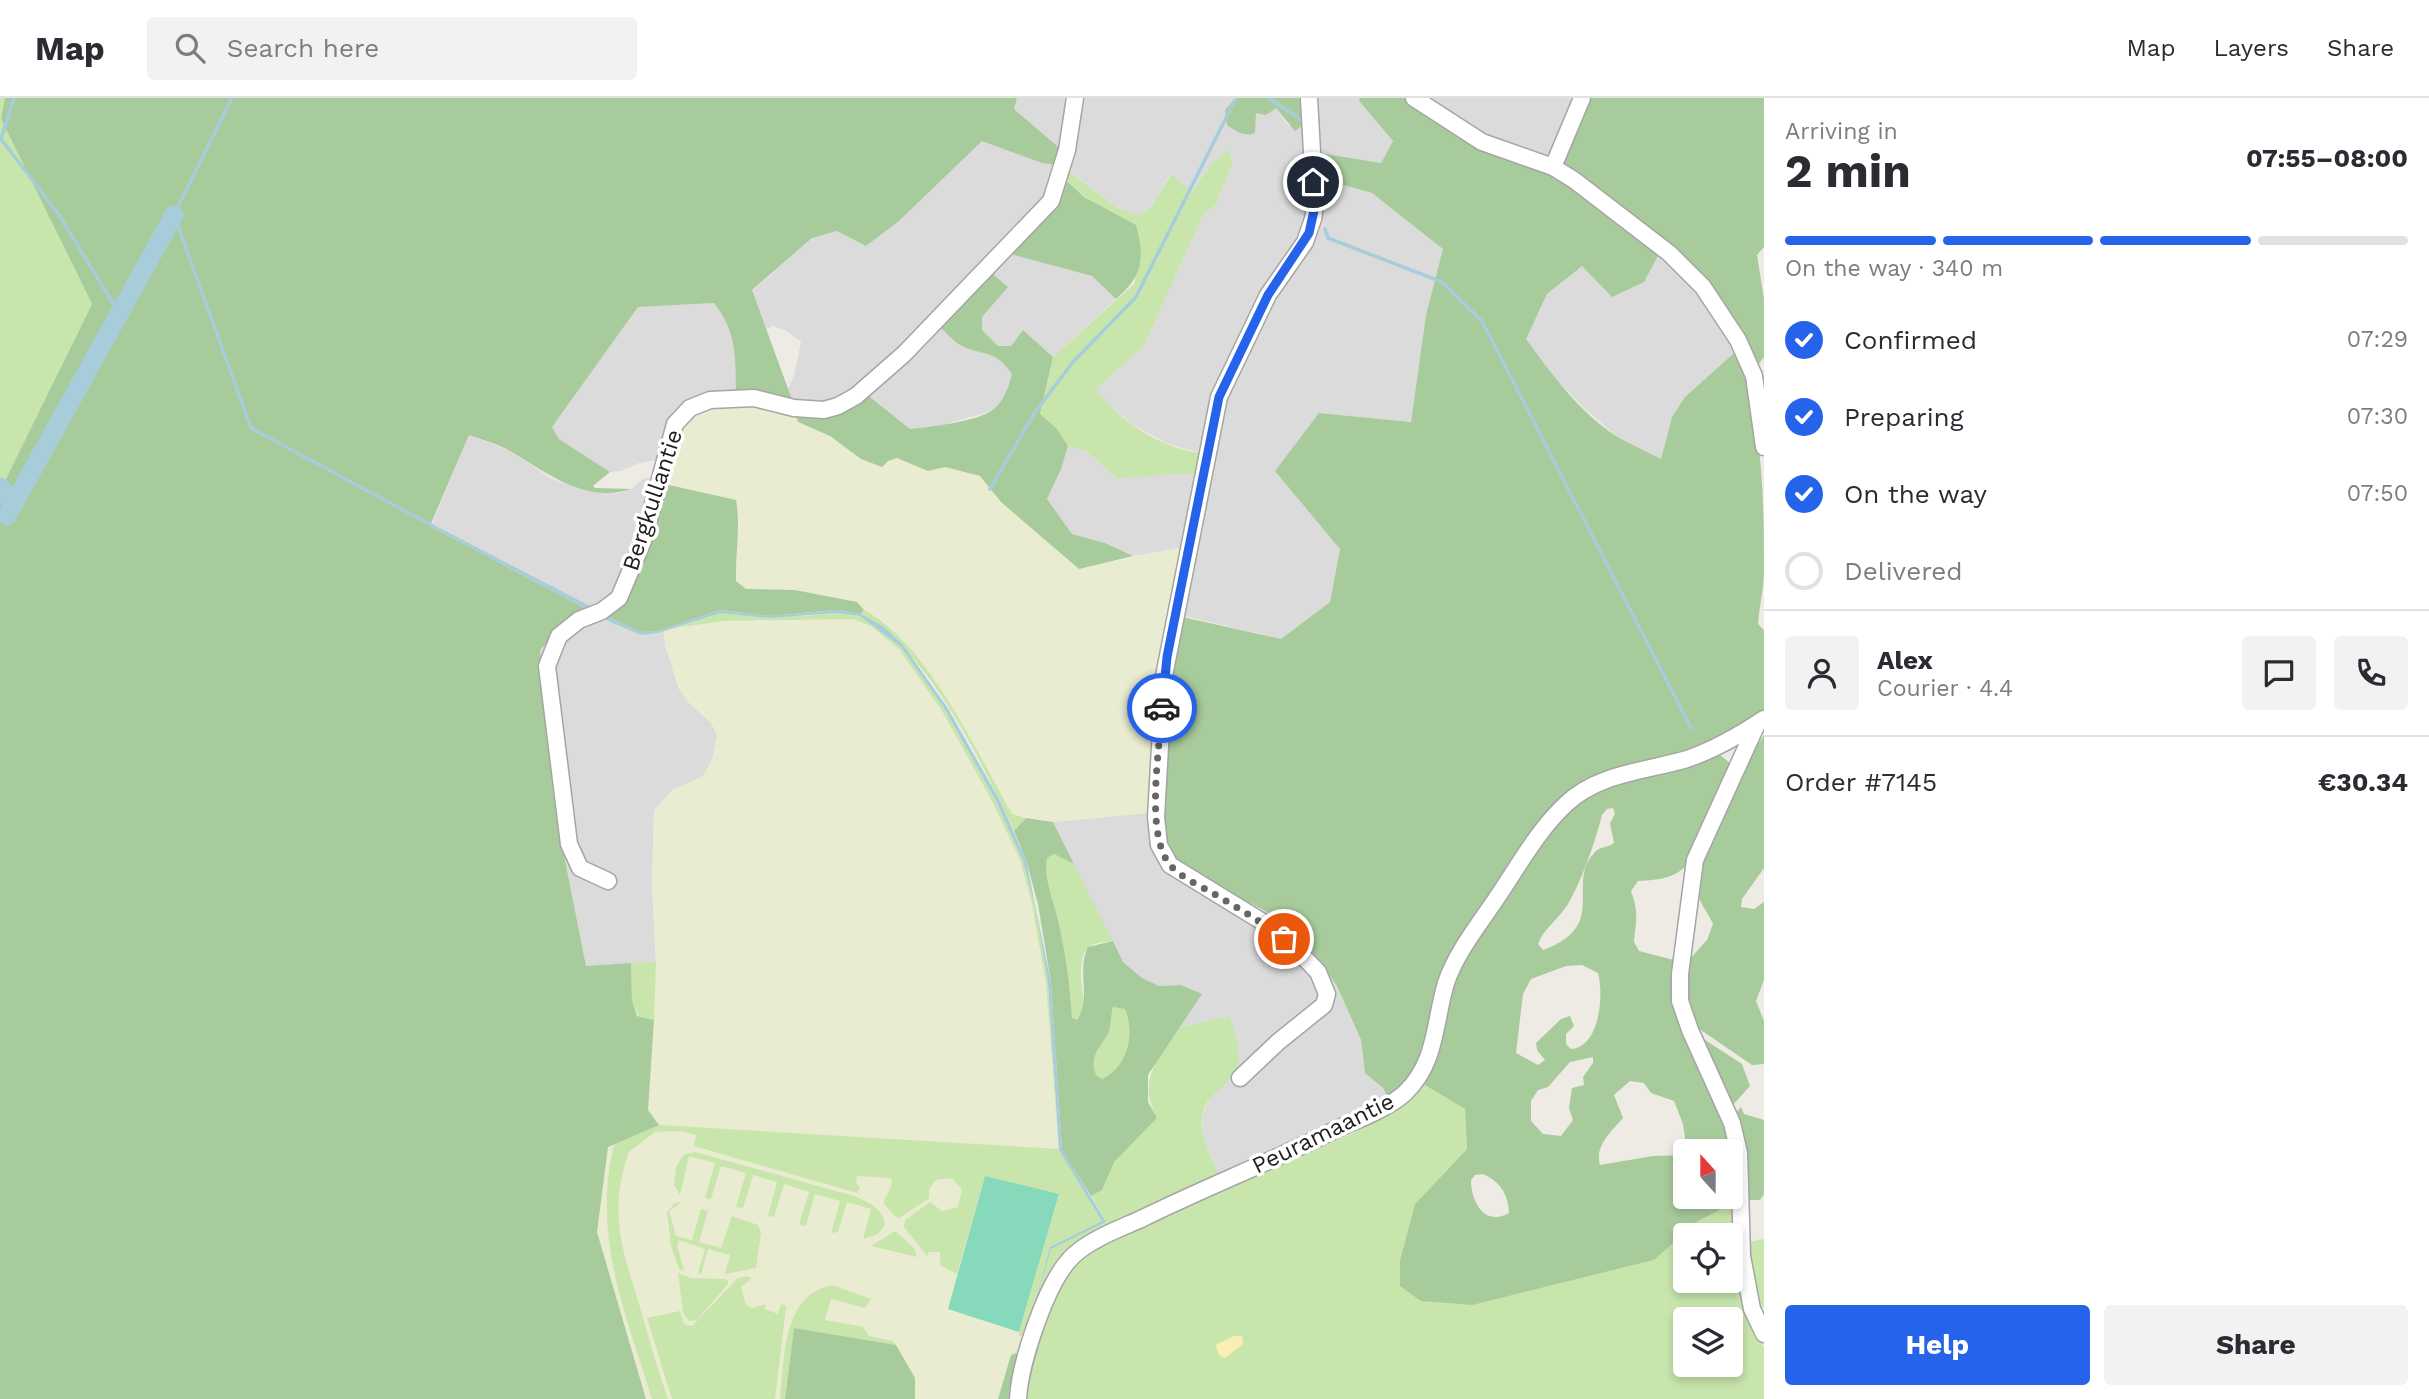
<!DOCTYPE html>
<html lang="en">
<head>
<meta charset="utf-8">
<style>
	body { margin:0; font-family:"Work Sans",sans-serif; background:#f2f2f3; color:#2b2b33; height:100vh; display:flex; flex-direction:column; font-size:26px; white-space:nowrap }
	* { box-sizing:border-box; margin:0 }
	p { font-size:23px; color:#7c7c81 }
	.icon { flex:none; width:38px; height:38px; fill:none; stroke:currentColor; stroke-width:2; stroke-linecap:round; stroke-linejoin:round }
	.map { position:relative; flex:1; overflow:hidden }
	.side { display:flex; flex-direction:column; background:#fff; width:665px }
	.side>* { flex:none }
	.needle { width:46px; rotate:339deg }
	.buttons { position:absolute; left:1673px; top:1041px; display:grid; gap:14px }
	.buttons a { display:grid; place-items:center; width:70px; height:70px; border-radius:7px; background:#fff; box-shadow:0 4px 10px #0003; font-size:35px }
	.pin { position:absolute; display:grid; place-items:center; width:60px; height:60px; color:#fff; margin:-30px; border:4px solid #fff; border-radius:50%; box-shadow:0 2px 7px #0007 }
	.courier { position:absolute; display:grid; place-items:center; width:70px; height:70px; margin:-35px; border:5px solid #2563eb; border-radius:50%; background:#fff; color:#222; box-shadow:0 2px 9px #0007 }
	.overview em { font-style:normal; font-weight:700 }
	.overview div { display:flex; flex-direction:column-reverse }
	.overview { display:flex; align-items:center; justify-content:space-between; height:119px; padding:0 21px }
	h1 { font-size:46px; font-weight:700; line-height:52px }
	.bar { display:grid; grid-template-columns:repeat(4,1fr); gap:10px 7px; align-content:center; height:84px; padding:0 21px }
	.bar i { height:9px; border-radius:5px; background:#e1e1e2 }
	.bar .current { background:#2563eb }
	.bar p { grid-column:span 4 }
	.line { display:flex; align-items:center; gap:18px; padding:0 21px; border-top:2px solid #e1e1e2 }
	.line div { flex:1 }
	.round { display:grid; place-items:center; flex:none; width:74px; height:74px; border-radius:7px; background:#f2f2f3 }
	ol { padding:0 21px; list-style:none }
	li { display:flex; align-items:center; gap:21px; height:77px }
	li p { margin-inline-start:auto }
	li .icon { padding:7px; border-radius:50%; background:#2563eb; color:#fff; stroke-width:4 }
	li:last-child { color:#7c7c81 }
	li i { width:38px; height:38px; border:4px solid #e1e1e2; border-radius:50% }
	.action { display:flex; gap:14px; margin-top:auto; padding:14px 21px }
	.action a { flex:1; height:80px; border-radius:7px; background:#2563eb; color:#fff; font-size:28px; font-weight:700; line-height:80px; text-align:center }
	.action a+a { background:#f2f2f3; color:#2b2b33 }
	header { display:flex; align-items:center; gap:42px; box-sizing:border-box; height:98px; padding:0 35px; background:#fff; border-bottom:2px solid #e1e1e2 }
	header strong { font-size:33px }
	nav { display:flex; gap:38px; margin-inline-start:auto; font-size:24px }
	.search { width:490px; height:63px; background:#f2f2f3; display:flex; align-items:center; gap:18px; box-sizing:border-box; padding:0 24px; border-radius:7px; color:#7c7c81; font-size:26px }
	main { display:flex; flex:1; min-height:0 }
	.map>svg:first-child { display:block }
	.residential { fill:#dcdbdb }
	.farmland { fill:#e9ecd0 }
	.grass { fill:#c8e6ac; fill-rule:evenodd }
	.forest { fill:#a8cb9b; fill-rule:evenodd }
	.sand { fill:#fbeeb5 }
	.pitch { fill:#86d9bb }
	.water { fill:#a7cdda }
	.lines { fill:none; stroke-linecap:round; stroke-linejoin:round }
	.stream { stroke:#a7cdda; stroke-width:3.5 }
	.river { stroke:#a7cdda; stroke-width:19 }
	.minor-casing { stroke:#a5a5a5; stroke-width:19 }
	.minor { stroke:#fff; stroke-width:16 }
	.done { stroke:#676663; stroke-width:7; stroke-dasharray:0 12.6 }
	.route { stroke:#2563eb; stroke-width:9 }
	.labels { text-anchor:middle; stroke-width:7; stroke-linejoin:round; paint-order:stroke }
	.street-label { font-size:23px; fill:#1e1e1e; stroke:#fff }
</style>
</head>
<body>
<header>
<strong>Map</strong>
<div class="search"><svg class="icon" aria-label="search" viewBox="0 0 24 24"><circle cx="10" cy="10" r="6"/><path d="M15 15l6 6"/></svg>Search here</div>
<nav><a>Map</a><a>Layers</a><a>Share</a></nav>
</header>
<main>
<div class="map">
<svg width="1764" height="1301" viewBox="0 0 1764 1301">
	<rect width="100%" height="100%" fill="#eeebe4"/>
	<g class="residential">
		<polygon points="1017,0 1235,0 1225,12 1255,29 1256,15 1276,10 1288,27 1302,28 1302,0 1360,0 1359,3 1393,43 1381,65 1315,54 1318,80 1372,95 1444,151 1426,217 1411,324 1319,315 1340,451 1330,504 1281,541 1167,514 1181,450 1133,458 1105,445 1072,436 1047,401 1061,371 1068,348 1086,353 1117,380 1201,355 1168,346 1135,328 1105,304 1096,291 1144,248 1204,115 1215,108 1233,64 1229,53 1212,65 1192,94 1170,76 1151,110 1138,117 1116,109 1066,70 1064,76 1068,84 1060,88 1007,154 1092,178 1116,201 1053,259 1023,232 1011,248 997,248 982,232 982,219 989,209 989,172 963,249 990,254 1003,263 1012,276 1008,293 994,312 943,327 910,331 865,295 852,304 794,307 788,291 794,278 801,244 785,232 773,228 766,231 752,193 812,140 837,133 866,148 899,123 982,42 1042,65 1062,53 1014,11"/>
		<polygon points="1430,0 1585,0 1558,67 1494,41"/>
		<polygon points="1658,158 1679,169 1717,214 1735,254 1685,299 1672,319 1661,361 1615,337 1583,309 1554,279 1525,241 1547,196 1582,167 1644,184"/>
		<polygon points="714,205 730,225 735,253 736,296 657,362 639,365 621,373 610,374 559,341 552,329 638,209"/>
		<polygon points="469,337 508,352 552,381 594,394 619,395 631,391 644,380 657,380 658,535 664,533 665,547 679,591 712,626 717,638 712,662 703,678 654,713 652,786 656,864 586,868 564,757 540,552 576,517 432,426"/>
		<polygon points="1159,714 1180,768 1294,828 1337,888 1361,942 1365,975 1383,990 1389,1002 1221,1080 1202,1038 1203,1016 1211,998 1230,981 1230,918 1180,929 1201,896 1181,887 1159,888 1142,880 1123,864 1053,724"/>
	</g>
	<g class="farmland">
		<polygon points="732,302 795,316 798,325 830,338 861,361 888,363 897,360 928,373 945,369 980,378 1079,471 1182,449 1157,571 1148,715 1053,724 1012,716 933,583 907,546 884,522 864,512 857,504 795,492 746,491 736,483 735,456 740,425 660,385 672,340 687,317"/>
		<polygon points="821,519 853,521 871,528 899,551 942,613 991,701 1020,762 1032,806 1046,886 1059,1052 1019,1234 1021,1262 1011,1257 998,1301 915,1301 915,1280 794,1230 785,1301 646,1301 597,1134 608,1049 659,1026 648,1013 656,864 652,786 654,712 672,692 703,678 712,662 717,638 712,626 689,605 679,591 665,547 664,533 723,523 782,524"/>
	</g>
	<g class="grass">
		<polygon points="0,0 5,0 1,21 92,206 0,393"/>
		<path d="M 1229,52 L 1233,64 L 1215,108 L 1204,115 L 1144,248 L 1096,291 C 1119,323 1162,351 1201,355 L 1198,375 L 1117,380 L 1086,353 L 1068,348 L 1057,331 L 1040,317 L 1053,259 L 1135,185 L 1136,127 C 1118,117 1060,93 1065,70 L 1116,109 L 1138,117 L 1151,110 L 1171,76 L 1192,94 L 1212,65 Z"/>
		<path d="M 864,512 C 927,544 977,655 1012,716 L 1026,720 L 1014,733 C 980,661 931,556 861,516 Z"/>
		<path d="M 721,515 L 803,518 L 836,515 L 861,518 L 901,549 L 944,610 L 996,703 L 1023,763 L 1035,806 L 1048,885 L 1059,1052 L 1103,1123 L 1050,1149 L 1028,1232 L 1051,1150 L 1106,1124 L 1091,1098 L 1102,1092 L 1113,1064 L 1157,1020 C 1136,981 1159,961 1180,929 L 1230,918 C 1233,931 1241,953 1238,966 C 1235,979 1224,987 1215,995 C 1188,1021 1209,1053 1221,1080 L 1081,1147 L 1026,1237 L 1019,1238 L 1019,1234 L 1059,1097 L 985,1078 L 957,1176 L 940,1167 L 940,1154 L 929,1154 L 927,1158 L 904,1129 L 905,1122 L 930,1104 L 942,1113 L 958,1109 L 962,1092 L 952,1080 L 936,1082 L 929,1091 L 929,1100 L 898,1121 L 884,1106 C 884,1096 894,1091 891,1080 L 857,1078 L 856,1085 L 860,1090 L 857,1095 L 694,1048 L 696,1037 L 681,1033 L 655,1034 L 629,1054 C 605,1120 627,1162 644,1223 C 651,1249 659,1275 668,1301 L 652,1301 C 625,1213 592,1140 614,1046 L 659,1027 L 1059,1051 L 1046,886 L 1032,806 L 1020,762 L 991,701 L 942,613 L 899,551 L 871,528 L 853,521 L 723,523 L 676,530 Z"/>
		<path d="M 1054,756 L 1074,766 L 1113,843 C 1106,844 1096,844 1090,848 C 1075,859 1083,895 1085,910 L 1076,923 L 1072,920 C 1070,885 1065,851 1057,818 C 1052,797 1044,782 1047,760 Z"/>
		<polygon points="656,864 654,922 638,918 632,902 631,865"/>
		<path d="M 1113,909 L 1125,911 C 1135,937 1128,969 1102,981 L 1095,977 C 1089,958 1099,951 1108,936 C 1111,930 1111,917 1113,909 Z"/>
		<path d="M 1423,986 L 1465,1011 L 1467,1051 L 1415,1106 L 1473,1207 L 1654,1162 L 1697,1124 L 1734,1104 L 1738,1172 L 1752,1232 L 1764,1249 L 1764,1301 L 1027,1301 L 1026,1286 L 1044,1221 L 1067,1174 L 1108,1144 L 1353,1035 L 1403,1007 ZM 1685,1138 L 1731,1138 L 1731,1183 L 1685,1183 ZM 1685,1222 L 1731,1222 L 1731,1267 L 1685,1267 Z"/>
		<path d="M 695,1054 L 854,1098 C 868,1104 884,1111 885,1127 L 878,1136 L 863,1141 L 871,1111 L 847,1104 L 838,1134 L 831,1135 L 840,1103 L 815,1096 L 806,1128 L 799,1127 L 809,1094 L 784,1086 L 774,1119 L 768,1118 L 777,1084 L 753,1077 L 743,1110 L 736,1109 L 746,1075 L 721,1068 L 711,1101 L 705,1100 L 715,1065 L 689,1058 L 680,1097 L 674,1087 L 676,1069 L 683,1057 Z"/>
		<polygon points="682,1104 669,1113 676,1138 692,1142 701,1111 708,1113 699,1144 721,1150 732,1118 758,1127 761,1135 756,1170 725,1176 730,1157 708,1151 701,1176 698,1175 705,1151 679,1142 677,1147 684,1173 679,1171 671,1148 667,1114 675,1105"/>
		<polygon points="895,1133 914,1150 917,1159 871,1148"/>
		<polygon points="1764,1141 1764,1209 1755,1213 1744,1145"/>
		<polygon points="678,1175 691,1180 724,1181 728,1182 728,1186 697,1222 689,1223 683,1215"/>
		<polygon points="745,1178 752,1180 741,1189 746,1207 753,1210 766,1206 765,1211 778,1216 781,1206 786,1208 775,1301 672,1301 647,1220 680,1213 684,1226 692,1228 737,1181"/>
		<path d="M 832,1187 L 871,1201 L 865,1210 L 831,1201 L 825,1222 L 863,1229 L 869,1238 L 893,1243 L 896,1247 L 794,1230 L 785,1301 L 780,1301 C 785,1260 781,1198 832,1187 Z"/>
	</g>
	<g class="forest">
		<path d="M 5,0 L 1017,0 L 1014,11 L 1063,53 L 1059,67 L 1042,65 L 982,43 L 899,123 L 866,148 L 837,133 L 812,140 L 752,192 L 794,307 L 736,296 C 735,259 738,236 714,205 L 638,209 L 552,329 L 559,341 L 610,374 L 593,388 L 595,390 L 631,391 C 586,406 547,375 510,353 C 498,346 483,342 469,337 L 430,428 L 590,513 L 576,517 L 540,552 L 564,757 L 586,868 L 631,865 L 632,902 L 637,918 L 654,922 L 648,1012 L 659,1027 L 608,1049 L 597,1134 L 646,1301 L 0,1301 L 0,393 L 92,206 L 1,21 Z"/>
		<path d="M 1235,0 L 1302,0 L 1302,28 L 1295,33 L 1276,10 L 1266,17 L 1256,15 L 1255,35 C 1244,39 1236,33 1227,27 L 1225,12 Z"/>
		<path d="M 1360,0 L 1407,0 L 1547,73 L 1658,158 L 1644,184 L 1612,199 L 1582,168 L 1547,196 L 1526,241 C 1551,275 1579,314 1616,338 C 1630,346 1646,353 1661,361 L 1672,319 L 1685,299 L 1735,254 C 1764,321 1764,405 1764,478 C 1763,494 1759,510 1758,526 L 1764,532 L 1764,612 L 1737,633 L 1667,660 L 1591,683 L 1469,831 L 1417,971 L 1389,1002 L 1383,990 L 1365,975 L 1361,942 L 1337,888 L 1294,828 L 1180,768 L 1161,730 L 1159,714 L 1178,518 L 1281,541 L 1330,504 L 1340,451 L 1275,373 L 1319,315 L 1411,324 L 1426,217 L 1443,151 L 1372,95 L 1318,80 L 1314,54 L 1381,65 L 1393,43 L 1359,3 Z"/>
		<polygon points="1585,0 1764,0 1764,149 1757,157 1764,201 1764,259 1754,272 1718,203 1558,67"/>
		<path d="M 1068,84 L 1084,99 L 1136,127 C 1145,160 1143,178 1116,201 L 1092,178 L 1007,155 L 1060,88 Z"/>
		<path d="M 988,172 L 1008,189 L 982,219 L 982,232 L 998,248 L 1011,248 L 1023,232 L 1053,259 L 1040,316 L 1057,331 L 1068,348 L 1061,371 L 1047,401 L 1072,436 L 1105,445 L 1133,458 L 1079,471 L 1001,404 L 980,378 L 945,369 L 928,373 L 897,360 L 888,363 L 882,369 L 861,361 L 830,338 L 798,324 L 795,316 L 865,295 L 910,331 C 929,329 983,323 995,310 C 1005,300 1009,288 1012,276 C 996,253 989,258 966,250 C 955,246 944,232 936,225 Z"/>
		<path d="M 660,385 L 736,402 C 741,430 735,455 736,483 L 746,491 L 795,492 L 857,504 L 864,512 L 861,516 L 837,512 L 769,518 L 721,512 L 658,533 L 641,534 L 604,517 Z"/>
		<path d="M 1764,637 L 1764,770 L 1742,801 L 1741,809 L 1754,811 L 1764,804 L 1764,882 L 1756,903 L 1764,923 L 1764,966 L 1752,967 L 1692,926 L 1685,901 L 1685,866 L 1707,842 L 1713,826 C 1708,815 1699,804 1697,792 C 1693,765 1747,661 1764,637 Z"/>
		<path d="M 1719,656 L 1731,666 L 1691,762 C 1678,780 1660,782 1638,783 L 1631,793 C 1639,816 1636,821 1634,844 L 1639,853 L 1674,862 L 1677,869 L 1733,1054 L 1734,1104 L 1697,1124 L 1654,1162 L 1473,1207 L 1421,1203 L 1400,1188 L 1400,1163 L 1415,1106 L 1467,1051 L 1465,1011 L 1423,986 L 1461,865 L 1554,725 L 1594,693 ZM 1613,710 L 1615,716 L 1610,725 L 1614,745 C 1609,749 1599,749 1595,754 C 1564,785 1611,827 1543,852 L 1538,846 C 1544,830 1559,821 1568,806 C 1582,782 1595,744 1602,717 L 1607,711 ZM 1582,867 L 1598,875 C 1604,897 1600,949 1571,951 L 1566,946 L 1566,936 L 1574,928 L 1570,918 L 1561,921 L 1536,945 L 1537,952 L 1545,962 L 1538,967 L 1516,955 L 1523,896 L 1531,881 L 1566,868 ZM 1593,959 L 1593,965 L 1583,979 L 1584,987 L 1572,990 L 1569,1010 L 1573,1022 L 1561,1038 L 1543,1036 L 1531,1023 L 1531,1003 L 1538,992 L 1548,989 L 1570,964 ZM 1630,983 L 1644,985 L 1651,995 L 1674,1003 L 1683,1026 L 1687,1053 L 1731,1054 L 1731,1099 L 1685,1099 L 1685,1057 L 1653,1058 L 1600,1067 C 1594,1048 1612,1033 1623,1020 L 1614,997 ZM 1483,1076 C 1500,1084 1508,1095 1509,1115 C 1485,1129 1471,1104 1471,1082 L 1475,1077 Z"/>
		<path d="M 1026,720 L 1053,724 L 1074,766 L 1054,756 L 1047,760 C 1044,782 1052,797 1057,818 C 1065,851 1070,885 1072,920 L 1077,922 C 1092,901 1076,874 1088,849 L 1113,843 L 1123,864 L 1142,880 L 1159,888 L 1181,887 L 1202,896 L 1148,977 L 1148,1004 L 1157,1020 L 1114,1064 L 1102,1092 L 1091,1098 L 1062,1052 L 1051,885 L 1038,806 L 1026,762 L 1014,733 ZM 1113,909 L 1125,911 C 1135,936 1128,969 1102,981 L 1096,977 C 1089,958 1099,951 1108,936 C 1111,930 1111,917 1113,909 Z"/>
		<polygon points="1699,938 1742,966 1750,988 1731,1009"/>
		<polygon points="1741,1009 1744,1016 1764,1022 1764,1096 1760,1102 1744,1102 1733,1018"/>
		<polygon points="794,1230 896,1247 915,1280 915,1301 785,1301"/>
		<polygon points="1016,1255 1020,1258 1014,1301 998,1301 1011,1257"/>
	</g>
	<polygon class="sand" points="1234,1238 1242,1238 1243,1246 1225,1260 1220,1258 1215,1247"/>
	<polygon class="pitch" points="985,1078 1059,1096 1019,1234 948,1211"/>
	<g class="water">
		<polygon points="432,426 596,511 590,513 430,428"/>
		<polygon points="721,512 769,518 837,512 861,516 884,529 903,547 947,609 999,701 1026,762 1051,885 1062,1051 1106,1124 1051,1151 1028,1232 1050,1149 1102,1123 1059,1052 1048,885 1035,807 1023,763 996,703 944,610 901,549 860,518 836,515 769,520 721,515 658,535 641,537 599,519 604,517 641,534 658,533"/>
	</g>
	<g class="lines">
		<g class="stream">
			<polyline points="14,0 1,41 59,117 119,215"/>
			<polyline points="232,0 174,117 251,330 433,428"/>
			<polyline points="1268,0 1300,21"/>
			<polyline points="1325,131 1328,140 1442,184 1482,223 1691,630"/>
			<polyline points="990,391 1035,314 1073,264 1136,199 1236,0"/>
		</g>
		<g class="river">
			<polyline points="0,389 13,406"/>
			<polyline points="7,418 174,117"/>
		</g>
		<g class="minor-casing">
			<g id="minor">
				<polyline points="1414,0 1482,44 1553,69 1574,82 1669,155 1703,189 1738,242 1754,278 1764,349"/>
				<polyline points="1553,69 1582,0"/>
				<polyline points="1757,626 1695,762 1680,876 1680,903 1690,932 1732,1025 1739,1055 1742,1158 1752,1211 1764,1236"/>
				<polyline points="608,783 580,770 569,746 547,568 559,538 579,522 602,513 619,500 643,443 675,326 690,310 710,302 754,300 794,310 824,312 838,308 856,298 904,256 1051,103 1067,52 1075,0"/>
				<polyline points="1240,980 1278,944 1324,907 1327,896 1318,874 1294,849 1266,826 1170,767 1159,747 1156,719 1164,578 1219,299 1268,197 1305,144 1313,121 1315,108 1309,0"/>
				<path d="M 1018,1301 C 1020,1265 1047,1181 1074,1157 C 1093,1140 1119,1131 1141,1121 C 1204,1090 1270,1064 1333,1033 C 1356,1022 1386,1012 1405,995 C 1437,964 1434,925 1446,885 C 1456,855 1478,828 1496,801 C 1518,769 1537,733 1566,706 C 1598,675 1647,673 1687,661 C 1714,652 1740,637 1764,621"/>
			</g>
		</g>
		<use href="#minor" class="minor"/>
	</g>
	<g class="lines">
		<path class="done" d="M 1162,610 C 1160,650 1144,738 1171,768 C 1181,779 1198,787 1211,794 C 1236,809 1261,823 1284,841"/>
		<polyline class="route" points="1162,610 1167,559 1219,299 1268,197 1309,135 1315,108 1313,84"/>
	</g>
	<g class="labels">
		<g class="street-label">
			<text transform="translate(652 402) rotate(-72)" y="8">Bergkullantie</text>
			<text transform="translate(1323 1035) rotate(-26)" y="8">Peuramaantie</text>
		</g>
	</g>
</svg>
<div class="buttons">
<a><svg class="needle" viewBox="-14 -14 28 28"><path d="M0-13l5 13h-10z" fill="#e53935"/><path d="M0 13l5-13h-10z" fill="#7c7c81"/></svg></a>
<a><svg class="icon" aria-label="locate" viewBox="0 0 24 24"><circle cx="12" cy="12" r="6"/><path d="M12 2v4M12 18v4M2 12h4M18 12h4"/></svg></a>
<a><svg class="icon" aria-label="layers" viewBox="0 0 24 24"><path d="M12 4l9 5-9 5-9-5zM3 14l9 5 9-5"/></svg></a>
</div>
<div class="pin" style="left:1284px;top:841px;background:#ea580c"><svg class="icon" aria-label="bag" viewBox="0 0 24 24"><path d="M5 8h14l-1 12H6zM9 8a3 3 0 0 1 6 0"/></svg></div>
<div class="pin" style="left:1313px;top:84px;background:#1f2937"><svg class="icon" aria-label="home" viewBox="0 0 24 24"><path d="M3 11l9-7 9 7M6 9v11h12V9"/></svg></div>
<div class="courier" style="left:1162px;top:610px"><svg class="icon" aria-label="car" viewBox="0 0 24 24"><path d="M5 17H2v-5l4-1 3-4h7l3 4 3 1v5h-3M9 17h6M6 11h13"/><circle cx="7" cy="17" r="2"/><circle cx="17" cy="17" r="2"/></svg></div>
</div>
<section class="side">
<div class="overview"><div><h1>2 min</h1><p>Arriving in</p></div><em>07:55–08:00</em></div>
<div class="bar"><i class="current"></i><i class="current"></i><i class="current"></i><i></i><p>On the way · 340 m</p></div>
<ol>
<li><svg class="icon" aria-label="check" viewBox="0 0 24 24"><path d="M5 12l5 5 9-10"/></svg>Confirmed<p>07:29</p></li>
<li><svg class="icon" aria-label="check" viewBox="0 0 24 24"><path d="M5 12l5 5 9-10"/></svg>Preparing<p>07:30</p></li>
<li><svg class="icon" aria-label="check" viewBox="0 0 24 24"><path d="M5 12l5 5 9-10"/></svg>On the way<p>07:50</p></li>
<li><i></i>Delivered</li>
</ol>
<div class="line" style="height:126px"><a class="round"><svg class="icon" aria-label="person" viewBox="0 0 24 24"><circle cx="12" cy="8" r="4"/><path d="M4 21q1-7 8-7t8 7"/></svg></a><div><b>Alex</b><p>Courier · 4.4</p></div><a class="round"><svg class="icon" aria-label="chat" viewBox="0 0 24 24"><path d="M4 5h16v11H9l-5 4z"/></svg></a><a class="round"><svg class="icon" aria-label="phone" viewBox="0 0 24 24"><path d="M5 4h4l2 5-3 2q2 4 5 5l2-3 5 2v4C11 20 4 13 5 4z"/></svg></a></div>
<div class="line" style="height:91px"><div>Order #7145</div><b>€30.34</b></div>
<div class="action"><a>Help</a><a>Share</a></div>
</section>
</main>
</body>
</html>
